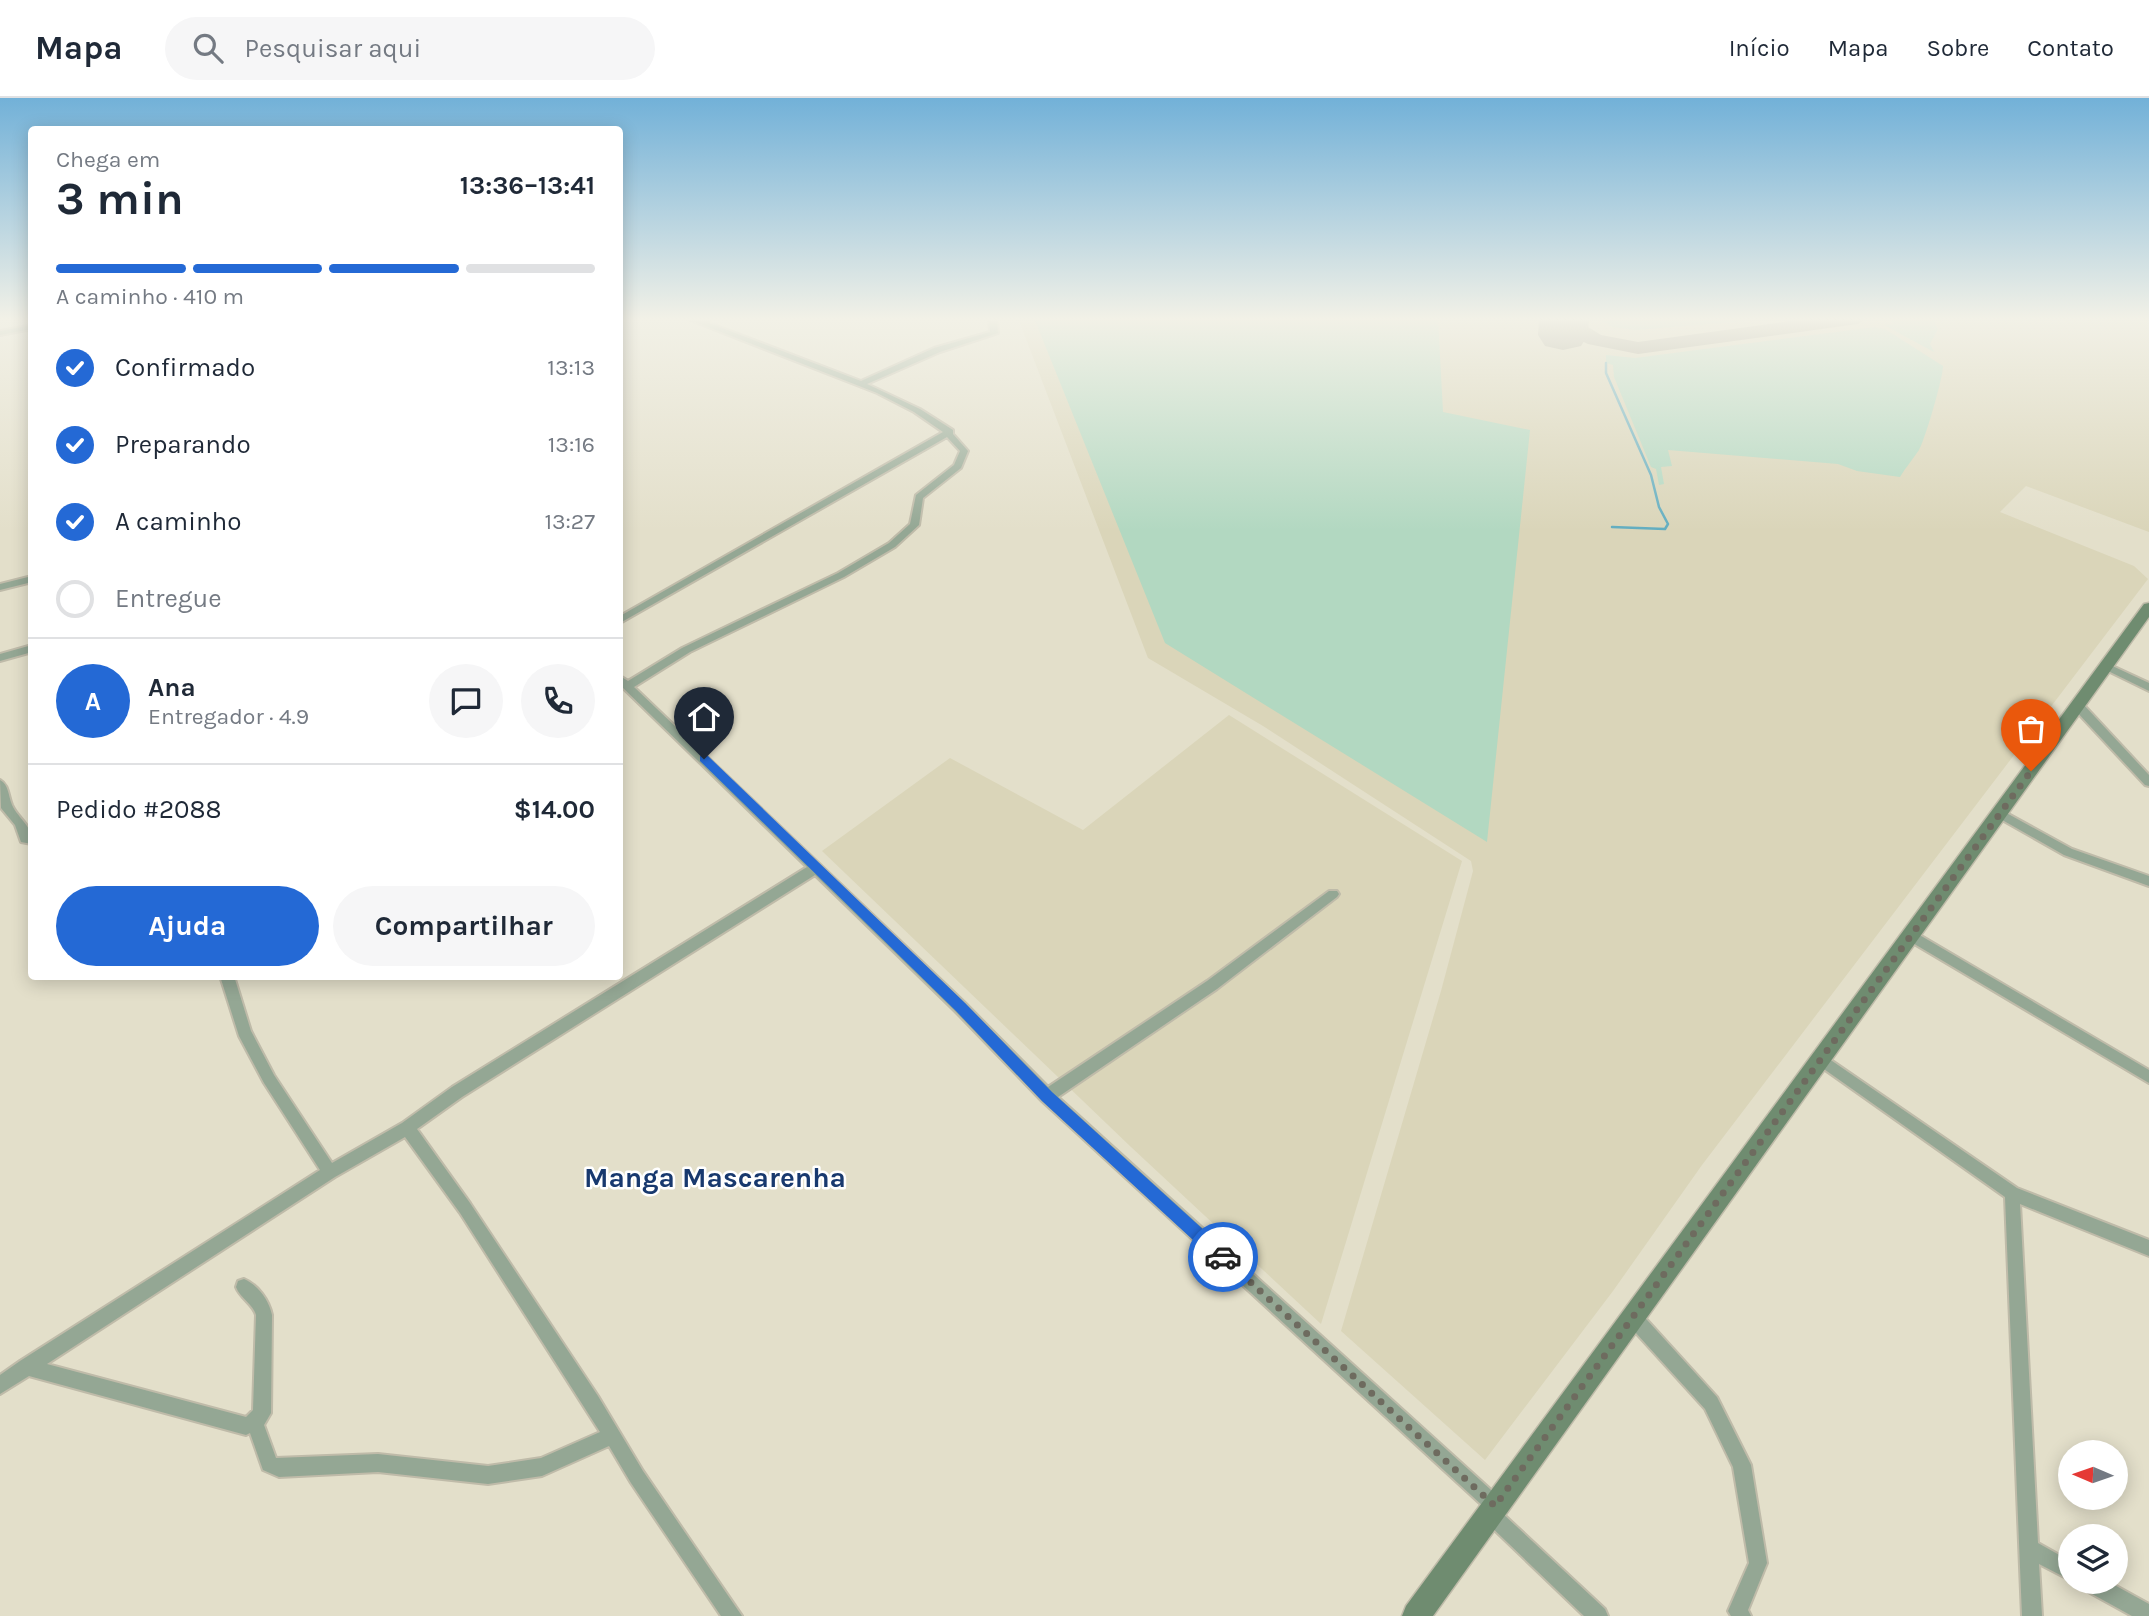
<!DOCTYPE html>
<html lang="pt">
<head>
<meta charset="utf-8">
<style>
	body { margin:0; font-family:Karla,sans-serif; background:#f6f6f7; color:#1f2937; height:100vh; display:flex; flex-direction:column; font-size:26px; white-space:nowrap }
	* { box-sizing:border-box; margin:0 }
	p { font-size:23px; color:#747a83 }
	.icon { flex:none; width:38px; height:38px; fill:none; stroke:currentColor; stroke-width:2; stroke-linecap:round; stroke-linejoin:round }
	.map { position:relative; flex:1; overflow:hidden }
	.drawer { position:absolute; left:28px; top:28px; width:595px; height:854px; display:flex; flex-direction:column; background:#fff; border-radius:7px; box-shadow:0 4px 18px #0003 }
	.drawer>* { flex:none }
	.needle { width:46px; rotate:272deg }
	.controls { position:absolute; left:2058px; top:1342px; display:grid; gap:14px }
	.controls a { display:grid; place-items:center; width:70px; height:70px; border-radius:50%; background:#fff; box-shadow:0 4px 18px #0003; font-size:35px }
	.pin { position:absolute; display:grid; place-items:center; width:60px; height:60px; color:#fff; margin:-72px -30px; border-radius:50% 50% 50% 0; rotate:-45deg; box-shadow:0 0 7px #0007 }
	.pin .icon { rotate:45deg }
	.courier { position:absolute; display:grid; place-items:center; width:70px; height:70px; margin:-35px; border:5px solid #2469d5; border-radius:50%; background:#fff; color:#222; box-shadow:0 2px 9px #0007 }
	.head em { font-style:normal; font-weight:700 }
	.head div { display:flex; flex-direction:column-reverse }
	.head { display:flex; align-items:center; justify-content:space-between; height:119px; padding:0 28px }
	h1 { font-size:46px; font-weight:700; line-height:52px }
	.bar { display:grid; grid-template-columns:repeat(4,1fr); gap:10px 7px; align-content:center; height:84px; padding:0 28px }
	.bar i { height:9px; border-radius:5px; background:#e0e1e3 }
	.bar .current { background:#2469d5 }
	.bar p { grid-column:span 4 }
	.line { display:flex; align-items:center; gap:18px; padding:0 28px; border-top:2px solid #e0e1e3 }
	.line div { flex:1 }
	.round { display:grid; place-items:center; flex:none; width:74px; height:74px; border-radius:37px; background:#f6f6f7 }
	ol { padding:0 28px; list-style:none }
	li { display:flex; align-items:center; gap:21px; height:77px }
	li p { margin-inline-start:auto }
	li .icon { padding:7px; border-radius:50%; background:#2469d5; color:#fff; stroke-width:4 }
	li:last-child { color:#747a83 }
	li i { width:38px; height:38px; border:4px solid #e0e1e3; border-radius:50% }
	.button { display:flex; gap:14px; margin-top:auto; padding:14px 28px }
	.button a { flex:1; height:80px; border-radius:42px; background:#2469d5; color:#fff; font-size:28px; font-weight:700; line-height:80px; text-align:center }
	.button a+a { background:#f6f6f7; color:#1f2937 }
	header { display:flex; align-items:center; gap:42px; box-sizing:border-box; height:98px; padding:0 35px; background:#fff; border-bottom:2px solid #e0e1e3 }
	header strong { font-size:33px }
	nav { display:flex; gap:38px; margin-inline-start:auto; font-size:24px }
	.search { width:490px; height:63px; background:#f6f6f7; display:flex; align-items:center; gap:18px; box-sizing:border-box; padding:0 24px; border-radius:38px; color:#747a83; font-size:26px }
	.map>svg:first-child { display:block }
	.built { fill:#dad5b9 }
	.green { fill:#b2d8c1 }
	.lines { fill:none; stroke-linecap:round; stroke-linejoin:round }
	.stream { stroke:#62adc0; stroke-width:2.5 }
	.taxiway { fill:#9b9888; fill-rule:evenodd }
	.runway { fill:#9b9888; fill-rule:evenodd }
	.minor-casing { stroke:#bfbba9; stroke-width:4 }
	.secondary-casing { stroke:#bfbba9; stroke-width:3 }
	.minor { fill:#94a794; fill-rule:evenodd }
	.secondary { fill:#6f8c70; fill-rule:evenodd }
	.route { fill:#2469d5 }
	.done { stroke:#6e6b5f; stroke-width:7; stroke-dasharray:0 12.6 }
	.labels { text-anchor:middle; stroke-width:5; stroke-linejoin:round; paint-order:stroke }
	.near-neighbourhood-label { font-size:28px; font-weight:bold; fill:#18396e; stroke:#fff }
</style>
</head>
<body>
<header>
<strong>Mapa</strong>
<div class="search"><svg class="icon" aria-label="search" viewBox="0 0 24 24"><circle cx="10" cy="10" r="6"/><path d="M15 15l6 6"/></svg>Pesquisar aqui</div>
<nav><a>Início</a><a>Mapa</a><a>Sobre</a><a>Contato</a></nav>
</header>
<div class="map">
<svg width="2149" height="1518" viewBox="0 0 2149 1518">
	<rect width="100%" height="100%" fill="#e3dfca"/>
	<g class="built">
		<polygon points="1018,220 2149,220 2149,434 2026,388 2000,414 2134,468 2148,481 1702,1067 1613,1193 1485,1362 1341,1233 1441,893 1473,773 1471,763 1263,628 1148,560"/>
		<polygon points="1229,617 1462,763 1321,1226 1131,1049 822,753 950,660 1083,732"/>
	</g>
	<g class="green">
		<polygon points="1034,220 1438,220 1443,314 1530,332 1487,744 1165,545"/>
		<polygon points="1596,220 1784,220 1636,232 1612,229"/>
		<polygon points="1890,220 1933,220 1938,231 1930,246 1934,254 1884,227 1892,226"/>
		<path d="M 1875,229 L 1885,231 L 1943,268 C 1943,280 1925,342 1919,352 C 1913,361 1906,369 1900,379 L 1857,373 L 1838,366 L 1668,352 L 1672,368 L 1661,369 L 1664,386 L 1659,387 L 1656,371 L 1651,369 L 1614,279 L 1613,267 L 1606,265 L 1606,257 L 1635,260 Z"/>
	</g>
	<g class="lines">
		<polyline class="stream" points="1606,265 1606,275 1651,377 1659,409 1668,426 1665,431 1612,429"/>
		<polygon class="taxiway" points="1555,220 1573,220 1601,237 1638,244 1813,220 1868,220 1858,226 1638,256 1588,246 1567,236"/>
		<polygon class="runway" points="1539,220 1589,220 1588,237 1581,248 1563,252 1545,248 1538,237"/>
		<g class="minor-casing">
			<g id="minor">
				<path d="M 685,220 L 696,220 L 861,283 L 934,250 L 990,234 L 989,220 L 997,220 L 998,235 L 940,254 L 867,286 L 920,311 L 953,332 L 953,336 L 968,353 L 961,370 L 923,400 L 919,427 L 895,449 L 844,479 L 690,554 L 634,589 L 965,905 L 1048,989 L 1207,883 L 1329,793 L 1337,793 L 1339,796 L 1337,799 L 1217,891 L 1058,999 L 1501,1401 L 1504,1407 L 1501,1414 L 1605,1511 L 1608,1518 L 1584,1518 L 1484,1422 L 1481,1416 L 1484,1409 L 1042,1003 L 955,913 L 815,777 L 462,999 L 417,1031 L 470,1105 L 598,1298 L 643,1373 L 742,1518 L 721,1518 L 631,1385 L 609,1348 L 542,1378 L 488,1386 L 378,1374 L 279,1379 L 263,1372 L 250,1335 L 246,1337 L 29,1278 L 0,1296 L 0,1277 L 20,1263 L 320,1072 L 264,985 L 239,938 L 220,878 L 234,878 L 251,933 L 274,977 L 332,1065 L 402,1025 L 452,989 L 807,769 L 620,587 L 620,578 L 628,583 L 682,550 L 838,475 L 889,445 L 910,426 L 916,397 L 954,367 L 960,353 L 947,339 L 620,525 L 620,518 L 943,334 L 914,314 L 877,295 ZM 405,1039 L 460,1115 L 600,1334 L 541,1360 L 488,1368 L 378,1356 L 276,1360 L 264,1327 L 271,1315 L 272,1217 C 269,1202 258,1187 244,1181 L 238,1183 L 236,1189 C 240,1200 253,1206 256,1217 L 253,1312 L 246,1319 L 47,1266 L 335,1079 Z"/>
				<polygon points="32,227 32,231 0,237 0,233"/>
				<polygon points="32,478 32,484 0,492 0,486"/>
				<polygon points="32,547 32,554 0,563 0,556"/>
				<polygon points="2106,565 2149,585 2149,593 2102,570 2101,568"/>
				<polygon points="2079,605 2083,606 2149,677 2149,688 2145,687 2075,612 2074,609"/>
				<path d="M 0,682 C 9,687 8,697 12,707 C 19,722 32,726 32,746 L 21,744 L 15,727 L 1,710 Z"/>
				<polygon points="2001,712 2072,751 2149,778 2149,788 2064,757 1997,719 1995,716"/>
				<polygon points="1911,832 2149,972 2149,985 1906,841 1905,837 1906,833"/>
				<polygon points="1819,954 2017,1090 2149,1142 2149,1158 2020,1106 2038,1445 2070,1463 2070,1482 2039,1466 2042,1518 2022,1518 2005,1099 1814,964 1812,960 1814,956"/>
				<polygon points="1632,1210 1638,1212 1717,1299 1751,1367 1767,1465 1748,1512 1751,1518 1731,1518 1728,1513 1749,1465 1733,1369 1705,1311 1626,1224 1624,1218 1626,1212"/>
				<polygon points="2081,1484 2109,1484 2149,1506 2149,1518 2132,1518 2083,1491"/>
			</g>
		</g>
		<g class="secondary-casing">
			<polygon id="secondary" points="2149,505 2149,519 1433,1518 1402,1518 1406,1508 2144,506"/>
		</g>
		<use href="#minor" class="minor"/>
		<use href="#secondary" class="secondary"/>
	</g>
	<linearGradient id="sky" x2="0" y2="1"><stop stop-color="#72b1d8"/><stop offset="0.51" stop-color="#f2f1e7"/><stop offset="1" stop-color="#f2f1e7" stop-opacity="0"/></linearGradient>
	<rect width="2149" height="433" fill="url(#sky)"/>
	<polygon class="route" points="700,658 708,658 965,905 1052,994 1228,1154 1228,1164 1217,1164 1042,1003 956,913 700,663"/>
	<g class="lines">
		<polyline class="done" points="1223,1159 1495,1408 2031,673"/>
	</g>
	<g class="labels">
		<g class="near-neighbourhood-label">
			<text x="715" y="1089">Manga Mascarenha</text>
		</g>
	</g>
</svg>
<div class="controls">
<a><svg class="needle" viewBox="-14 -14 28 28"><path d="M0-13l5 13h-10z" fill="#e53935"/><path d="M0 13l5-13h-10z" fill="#747a83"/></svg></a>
<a><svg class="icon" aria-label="layers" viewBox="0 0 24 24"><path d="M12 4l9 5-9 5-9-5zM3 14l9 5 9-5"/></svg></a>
</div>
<div class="pin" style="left:2031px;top:673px;background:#ea580c"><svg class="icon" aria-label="bag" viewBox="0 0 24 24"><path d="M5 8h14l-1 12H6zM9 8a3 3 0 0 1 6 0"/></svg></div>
<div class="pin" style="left:704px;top:661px;background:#1f2937"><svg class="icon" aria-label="home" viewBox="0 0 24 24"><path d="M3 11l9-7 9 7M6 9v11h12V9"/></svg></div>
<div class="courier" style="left:1223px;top:1159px"><svg class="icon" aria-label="car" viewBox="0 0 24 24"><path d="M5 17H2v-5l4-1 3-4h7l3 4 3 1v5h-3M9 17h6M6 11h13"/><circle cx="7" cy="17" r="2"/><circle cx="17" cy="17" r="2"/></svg></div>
<section class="drawer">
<div class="head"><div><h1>3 min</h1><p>Chega em</p></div><em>13:36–13:41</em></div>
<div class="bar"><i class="current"></i><i class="current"></i><i class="current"></i><i></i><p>A caminho · 410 m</p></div>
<ol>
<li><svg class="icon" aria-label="check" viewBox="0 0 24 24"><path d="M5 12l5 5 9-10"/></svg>Confirmado<p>13:13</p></li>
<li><svg class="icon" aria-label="check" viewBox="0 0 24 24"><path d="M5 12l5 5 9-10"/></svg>Preparando<p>13:16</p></li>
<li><svg class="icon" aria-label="check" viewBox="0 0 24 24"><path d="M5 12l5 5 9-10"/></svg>A caminho<p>13:27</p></li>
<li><i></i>Entregue</li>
</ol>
<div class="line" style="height:126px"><b class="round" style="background:#2469d5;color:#fff">A</b><div><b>Ana</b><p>Entregador · 4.9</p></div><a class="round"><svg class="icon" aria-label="chat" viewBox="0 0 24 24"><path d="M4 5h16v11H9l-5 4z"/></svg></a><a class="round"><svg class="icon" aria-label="phone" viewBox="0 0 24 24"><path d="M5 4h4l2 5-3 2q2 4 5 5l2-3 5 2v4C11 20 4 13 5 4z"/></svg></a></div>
<div class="line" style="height:91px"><div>Pedido #2088</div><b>$14.00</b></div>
<div class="button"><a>Ajuda</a><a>Compartilhar</a></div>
</section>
</div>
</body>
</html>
